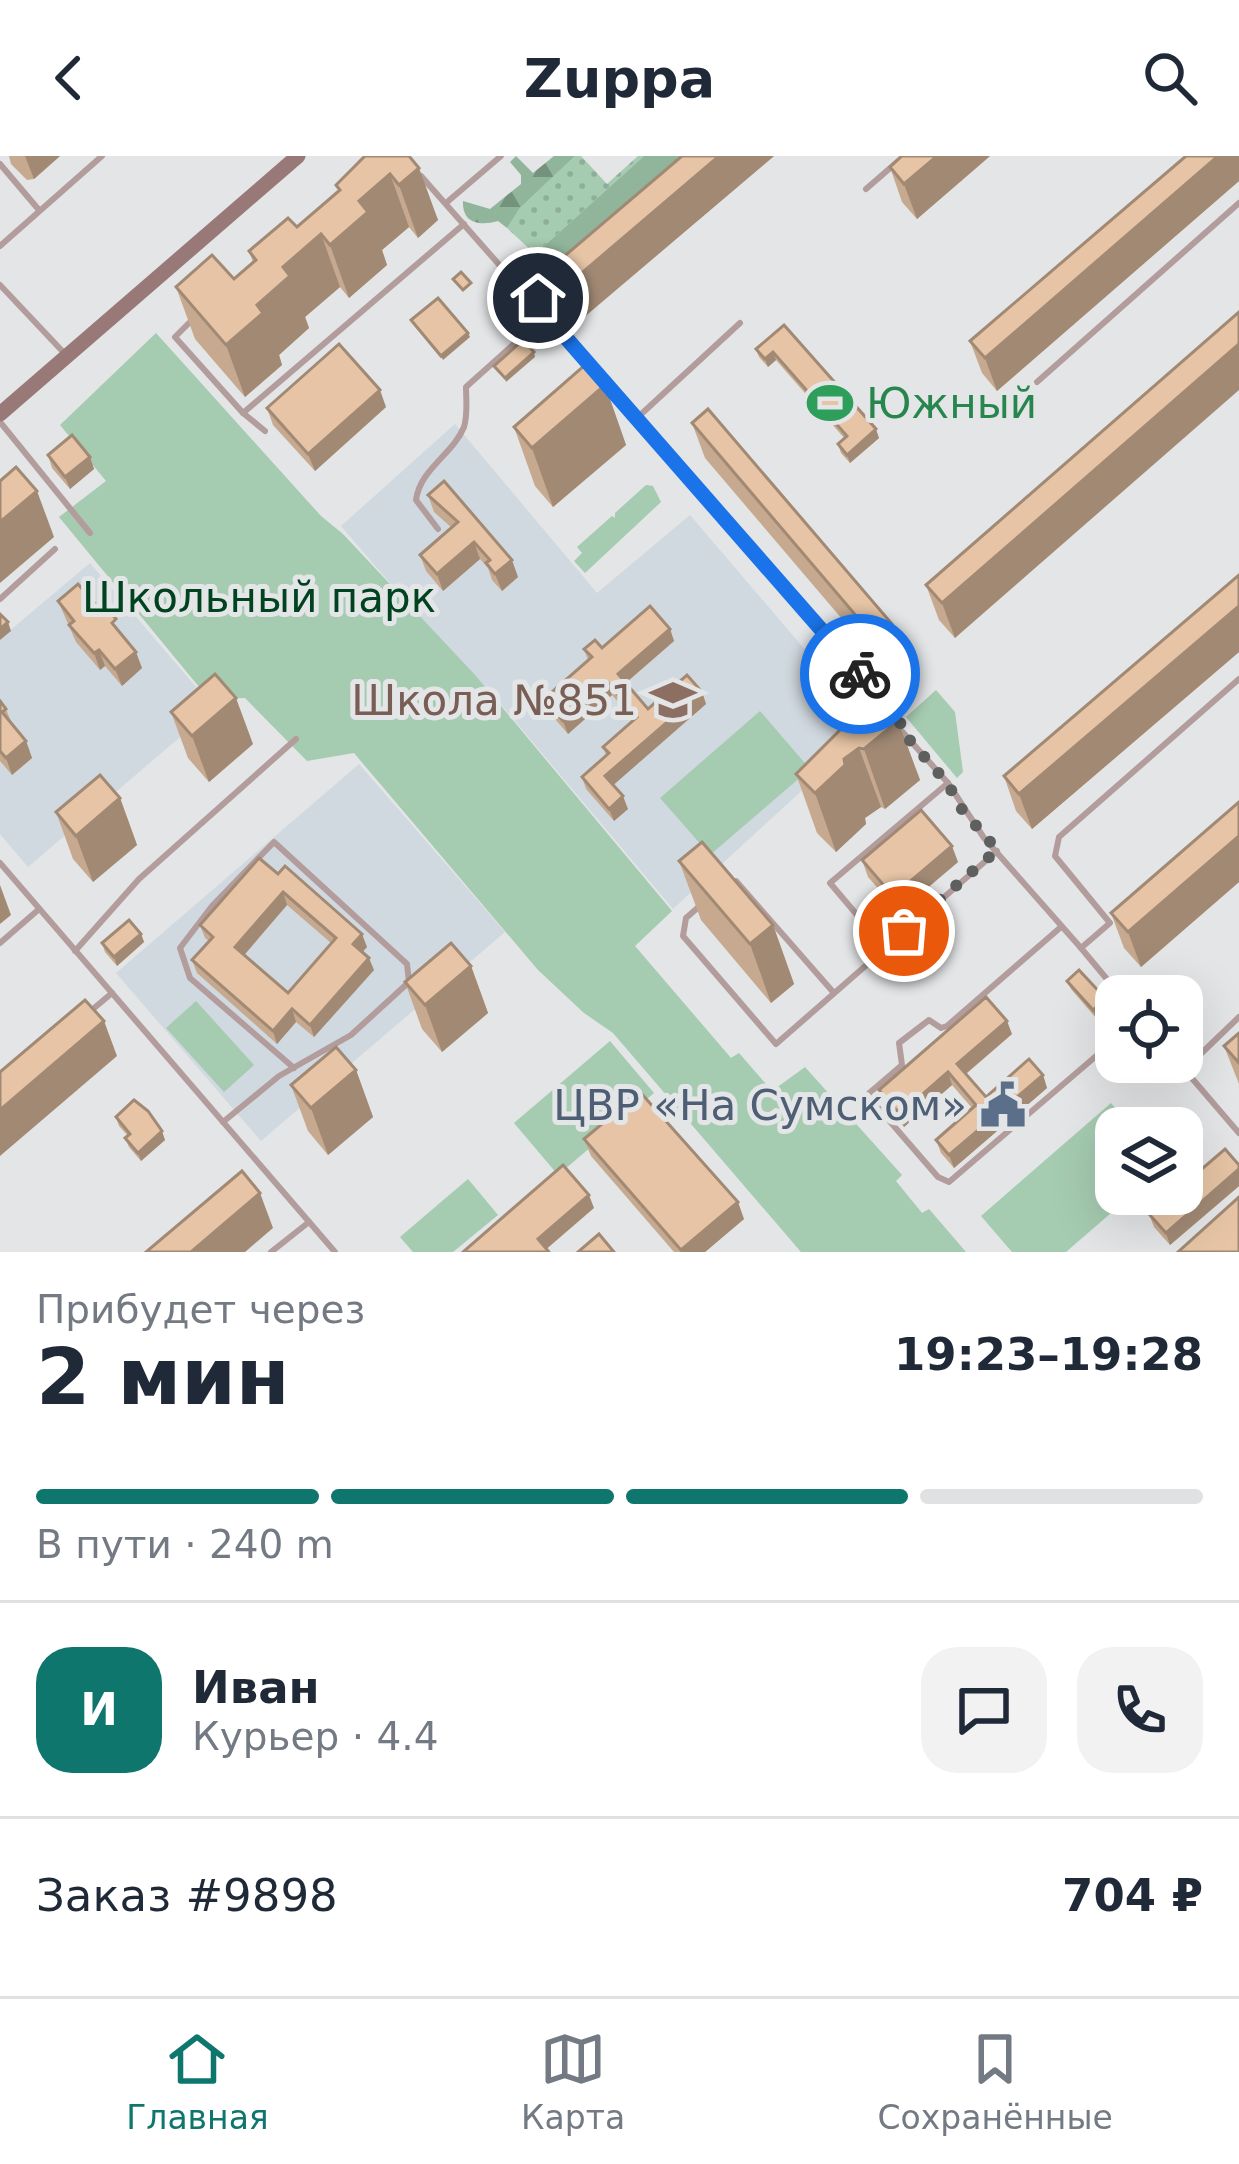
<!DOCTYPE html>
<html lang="ru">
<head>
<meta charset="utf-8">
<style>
	body { margin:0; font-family:"DejaVu Sans",sans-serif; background:#f2f2f3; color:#1f2937; height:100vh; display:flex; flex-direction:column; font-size:45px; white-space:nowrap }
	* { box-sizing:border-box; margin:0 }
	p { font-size:39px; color:#747a83 }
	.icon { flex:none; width:66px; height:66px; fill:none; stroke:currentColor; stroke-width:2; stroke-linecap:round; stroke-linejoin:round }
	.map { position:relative; height:1096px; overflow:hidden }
	.side { display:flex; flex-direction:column; background:#fff; flex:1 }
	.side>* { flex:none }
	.tools { position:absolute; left:1095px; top:819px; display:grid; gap:24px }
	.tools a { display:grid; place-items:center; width:108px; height:108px; border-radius:24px; background:#fff; box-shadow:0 12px 48px #0002; font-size:60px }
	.pin { position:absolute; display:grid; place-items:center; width:102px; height:102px; color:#fff; margin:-51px; border:6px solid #fff; border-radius:50%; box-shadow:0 3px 12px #0007 }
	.courier { position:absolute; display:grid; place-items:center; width:120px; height:120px; margin:-60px; border:9px solid #1a73e8; border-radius:50%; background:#fff; color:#222; box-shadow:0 3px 15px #0007 }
	.headline em { font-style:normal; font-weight:700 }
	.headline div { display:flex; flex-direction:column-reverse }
	.headline { display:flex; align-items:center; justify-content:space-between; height:204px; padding:0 36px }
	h1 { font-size:78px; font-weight:700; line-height:90px }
	.bar { display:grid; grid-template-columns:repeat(4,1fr); gap:18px 12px; align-content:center; height:144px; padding:0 36px }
	.bar i { height:15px; border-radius:9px; background:#e0e1e3 }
	.bar .active { background:#0f766e }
	.bar p { grid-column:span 4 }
	.line { display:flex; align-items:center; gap:30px; padding:0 36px; border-top:3px solid #e0e1e3 }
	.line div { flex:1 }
	.round { display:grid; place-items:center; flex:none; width:126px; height:126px; border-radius:36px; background:#f2f2f3 }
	header { display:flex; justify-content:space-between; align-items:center; height:156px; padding:0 36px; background:#fff; font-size:54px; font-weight:700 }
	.tabs { display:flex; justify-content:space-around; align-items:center; height:168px; border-top:3px solid #e0e1e3; background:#fff; font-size:33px; color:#747a83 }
	.tabs a { display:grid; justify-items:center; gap:6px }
	.tabs .active { color:#0f766e }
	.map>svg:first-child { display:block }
	.built { fill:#d1d9e0 }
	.grass { fill:url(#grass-dots) }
	.forest { fill:url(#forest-firs) }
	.park { fill:#a5cbb0 }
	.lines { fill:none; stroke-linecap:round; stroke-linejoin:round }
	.lane { stroke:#b29c9c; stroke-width:6 }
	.secondary { stroke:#987978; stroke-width:15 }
	.wall { fill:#c6a98e; fill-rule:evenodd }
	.shaded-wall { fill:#a18974 }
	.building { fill:#e6c4a5; stroke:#a18974; stroke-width:3; fill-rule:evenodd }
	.done { stroke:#5e6060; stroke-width:12; stroke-dasharray:0 21.6 }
	.route { stroke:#1a73e8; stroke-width:15 }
	.labels { text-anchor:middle; stroke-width:10; stroke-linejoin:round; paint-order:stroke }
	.leisure-label { font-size:42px; fill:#27864d; stroke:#e3e5e6; text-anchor:start }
	.park-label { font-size:42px; fill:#004320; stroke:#e3e5e6 }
	.education-label { font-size:42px; fill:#785e54; stroke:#e3e5e6; text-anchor:end }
	.service-label { font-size:42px; fill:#4e5e75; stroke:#e3e5e6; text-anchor:end }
</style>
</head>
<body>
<header><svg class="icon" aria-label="back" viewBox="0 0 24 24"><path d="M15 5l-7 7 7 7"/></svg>Zuppa<svg class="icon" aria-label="search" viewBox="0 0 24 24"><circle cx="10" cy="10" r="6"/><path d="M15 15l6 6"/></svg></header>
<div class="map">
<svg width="1239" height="1096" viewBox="0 0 1239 1096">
	<defs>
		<pattern id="grass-dots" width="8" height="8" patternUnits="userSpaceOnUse" patternTransform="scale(3)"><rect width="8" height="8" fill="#a5cbb0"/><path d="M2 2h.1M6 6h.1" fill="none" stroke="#8dae97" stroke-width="1.8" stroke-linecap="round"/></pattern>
		<pattern id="forest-firs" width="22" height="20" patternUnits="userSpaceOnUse" patternTransform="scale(3)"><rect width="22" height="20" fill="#90b59a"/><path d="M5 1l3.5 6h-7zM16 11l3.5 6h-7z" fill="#75927d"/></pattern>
	</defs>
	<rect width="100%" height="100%" fill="#e3e5e6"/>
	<g class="built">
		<polygon points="455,268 597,437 690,359 871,571 673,753 488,533 483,536 341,370"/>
		<polygon points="90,407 214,552 28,711 0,678 0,483"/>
		<polygon points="359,608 505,776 261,985 116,817"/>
	</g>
	<polygon class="grass" points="575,0 581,0 607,28 638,0 644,0 535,98 507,72 520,52"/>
	<g class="forest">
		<path d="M 516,0 L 533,17 L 554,0 L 575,0 L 520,52 L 507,72 L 498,65 C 480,70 462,68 463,45 L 490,53 L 521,28 L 521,19 L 510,6 Z"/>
		<polygon points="644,0 728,0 560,145 548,133 528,128 524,108"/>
	</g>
	<g class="park">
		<polygon points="156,177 321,360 343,378 476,520 672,755 635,790 731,902 739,897 772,935 805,911 902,1019 896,1025 922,1057 929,1053 966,1096 801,1096 613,877 584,857 538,814 354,597 307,605 245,542 209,543 59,361 106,325 60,269"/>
		<polygon points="646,329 653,330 661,346 585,417 574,405 582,397 577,391 612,360 615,362 615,357"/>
		<polygon points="936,534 955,556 963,616 957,622 906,561"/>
		<polygon points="760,555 810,613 710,699 660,642"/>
		<polygon points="196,845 254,909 224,936 166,872"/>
		<polygon points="610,885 654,937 558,1019 514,967"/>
		<polygon points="1111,947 1133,972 1116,972 1116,1038 1133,1038 1066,1096 1012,1096 981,1060"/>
		<polygon points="468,1023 498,1059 453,1096 413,1096 400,1081"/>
	</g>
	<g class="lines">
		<g class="lane">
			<polyline points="0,8 39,54"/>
			<polyline points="421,20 901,565 899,572 948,627 984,682 1081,792"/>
			<polyline points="866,33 904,0"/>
			<polyline points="446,47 501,0"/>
			<polyline points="0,90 102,0"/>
			<polyline points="0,129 66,199"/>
			<polyline points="534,145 563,119"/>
			<polyline points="192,164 175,181 243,257 265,275"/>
			<polyline points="1037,226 1239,47"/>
			<polyline points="243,257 464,68"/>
			<polyline points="637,262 740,167"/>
			<polyline points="0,266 90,377"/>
			<path d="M 438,373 L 416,344 C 420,313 453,298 464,271 C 468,258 466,245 466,231 L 545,160"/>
			<polyline points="0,443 55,393"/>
			<polyline points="0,707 335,1096"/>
			<polyline points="732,727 736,725 834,837"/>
			<polyline points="702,748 686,762 683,780 776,888 997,695"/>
			<polyline points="1061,771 947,870 941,872 929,864 899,887 902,909 867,939 938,1021 949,1026 1116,883"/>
			<polyline points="0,787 38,754"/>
			<polyline points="885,792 830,727 948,627"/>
			<polyline points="75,795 139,723 296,583"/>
			<polyline points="1121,840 1081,792 1110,767 1055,700 1059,681 1239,523"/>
			<polyline points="87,858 112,837"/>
			<polyline points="1178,906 1239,977"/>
			<polyline points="1184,914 1239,861"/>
			<polyline points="223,966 279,920 351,879 409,826 407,808 274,686 212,750 180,792 190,822 294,912"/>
			<polyline points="271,1096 309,1066"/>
		</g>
		<polyline class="secondary" points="0,258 298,0"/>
	</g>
	<g class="wall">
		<polygon points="9,0 60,0 34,23 27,24 11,8"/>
		<polygon points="363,0 409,0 438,64 418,82 409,71 382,94 387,109 349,142 340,131 305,161 309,172 279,199 282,209 245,241 195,183 176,131 234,123 253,106 249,95 297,71 339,35 336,29"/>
		<polygon points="682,0 774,0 583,162 567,144 554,109"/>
		<polygon points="902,0 990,0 917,63 902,46 890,11"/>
		<polygon points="1239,0 1239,25 997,235 982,217 970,185"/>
		<polygon points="1239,156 955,482 939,464 926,429"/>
		<polygon points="784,169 879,282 850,307 841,297 838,288 845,283 776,204 768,211 759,201 756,193"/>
		<polygon points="605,229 626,289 553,351 535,330 514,271"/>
		<polygon points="386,251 315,315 273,269 267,252"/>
		<polygon points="692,267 892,468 905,503 888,517 705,302"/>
		<polygon points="48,299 90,301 94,313 70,333 52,312"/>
		<polygon points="428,339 518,421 502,435 492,424 488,412 480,403 443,435 426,415 420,399 452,372 434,356"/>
		<polygon points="1239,419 1239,496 1032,673 1016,655 1004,620"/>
		<polygon points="58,445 122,479 142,512 122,530 105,510 100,514 76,486"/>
		<polygon points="670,473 674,485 626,527 648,553 702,536 706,548 613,629 628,653 614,665 586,633 582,621 606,599 603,591 634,564 612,539 568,578 548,555 544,543 588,504 584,493 602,492"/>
		<polygon points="0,545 6,553 12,568 26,585 32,602 12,619 0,605"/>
		<polygon points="171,556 253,588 209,626 188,602"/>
		<polygon points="898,565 920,624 885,653 881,651 865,662 866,668 836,696 817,677 796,618"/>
		<polygon points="120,642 137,689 93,726 73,703 56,656"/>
		<polygon points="1239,646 1239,726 1141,811 1124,792 1111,757"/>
		<polygon points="862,704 958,706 899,756 868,721"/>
		<polygon points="679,705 773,769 794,828 771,847 701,764"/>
		<path d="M 278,718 L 367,791 L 362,796 L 374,814 L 314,881 L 296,866 L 277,888 L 197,817 L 192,804 L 209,785 L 205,782 L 200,769 ZM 287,749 L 331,787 L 288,837 L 244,799 Z"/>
		<polygon points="141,778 144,786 117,810 105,796 102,787"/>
		<polygon points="471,810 488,857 442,896 422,873 405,826"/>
		<polygon points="1067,825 1106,843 1109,852 1096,862 1071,833"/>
		<polygon points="1239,877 1239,928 1224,890"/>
		<polygon points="1012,878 966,918 986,941 1043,919 1047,932 954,1012 941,997 936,984 972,952 952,929 904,971 884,947 879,934"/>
		<polygon points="356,914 373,961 328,999 308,975 291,929"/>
		<polygon points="116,961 165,984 141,1005 129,991 125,982 128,980 119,970"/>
		<polygon points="584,983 744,1063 705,1096 674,1096 591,1000"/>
		<polygon points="1239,1013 1239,1030 1170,1089 1154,1071 1149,1058"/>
	</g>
	<g class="shaded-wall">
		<polygon points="25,0 60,0 34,23"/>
		<polygon points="719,0 774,0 583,162 570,127"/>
		<polygon points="937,0 990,0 917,63 904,28"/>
		<polygon points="1218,0 1239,0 1239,25 997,235 985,202"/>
		<polygon points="419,12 438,64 418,82 399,29"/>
		<polygon points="390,18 409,71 382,94 387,109 349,142 330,89 359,45"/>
		<polygon points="321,78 340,131 305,161 309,172 279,199 282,209 245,241 226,189 283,111"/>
		<polygon points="468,177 470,181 443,204 441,200"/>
		<polygon points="1239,188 1239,234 955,482 942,447"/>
		<polygon points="534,196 535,201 506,226 505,222"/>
		<polygon points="773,196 776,204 768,211 765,203"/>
		<polygon points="605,229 626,289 553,351 532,292"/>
		<polygon points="380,234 386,251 315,315 308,298"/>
		<polygon points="876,273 879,282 850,307 847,299"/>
		<polygon points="90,301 94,313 70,333 65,321"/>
		<polygon points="37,335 54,381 0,427 0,366"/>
		<polygon points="474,386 480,403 443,435 437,418"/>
		<polygon points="512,404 518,421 502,435 495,418"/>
		<polygon points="1239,450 1239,496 1032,673 1019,638"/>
		<polygon points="8,466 11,475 0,484 0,473"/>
		<polygon points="892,468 905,503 888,517 875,482"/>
		<polygon points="670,473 674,485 622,530 618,518"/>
		<polygon points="99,494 105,510 100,514 94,497"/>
		<polygon points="136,496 142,512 122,530 115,513"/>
		<polygon points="608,527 612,539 568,578 563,565"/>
		<polygon points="702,536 706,548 610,632 605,620"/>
		<polygon points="236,542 253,588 209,626 192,580"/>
		<polygon points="898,565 920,624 885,653 864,593"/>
		<polygon points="26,585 32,602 12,619 6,602"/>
		<polygon points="859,592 881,651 865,662 866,668 836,696 815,637 844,603"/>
		<polygon points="623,640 628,653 614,665 609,653"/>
		<polygon points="120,642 137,689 93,726 76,680"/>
		<polygon points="1239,680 1239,726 1141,811 1128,776"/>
		<polygon points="952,690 958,706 899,756 893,740"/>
		<polygon points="0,729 11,759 0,768"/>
		<polygon points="283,736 287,749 240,804 235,791"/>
		<polygon points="773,769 794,828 771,847 750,788"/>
		<polygon points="141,778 144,786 117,810 114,801"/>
		<polygon points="362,778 367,791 358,801 353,788"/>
		<polygon points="369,802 374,814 314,881 310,869"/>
		<polygon points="471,810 488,857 442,896 425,849"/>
		<polygon points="1106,843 1109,852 1096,862 1093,854"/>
		<polygon points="292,853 296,866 277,888 273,875"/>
		<polygon points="104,865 117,900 0,1000 0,954"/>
		<polygon points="1007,865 1012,878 962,921 957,908"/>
		<polygon points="1150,906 1162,906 1153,914"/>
		<polygon points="356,914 373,961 328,999 311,952"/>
		<polygon points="948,916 952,929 904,971 900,958"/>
		<polygon points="1043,919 1047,932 954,1012 949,999"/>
		<polygon points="162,975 165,984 141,1005 138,997"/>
		<polygon points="1239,1013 1239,1030 1170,1089 1166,1077"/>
		<polygon points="260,1037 273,1072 245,1096 191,1096"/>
		<polygon points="589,1039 594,1052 543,1096 538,1083"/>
		<polygon points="738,1046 744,1063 705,1096 682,1096 681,1094"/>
	</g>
	<g class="building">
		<polygon points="365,0 409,0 419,12 399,29 390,18 359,45 368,56 330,89 321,78 283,111 290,120 257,149 263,157 226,189 176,131 212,99 234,123 256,104 249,95 288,62 297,71 340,34 336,29"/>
		<polygon points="682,0 719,0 570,127 554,109"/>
		<polygon points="902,0 937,0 904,28 890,11"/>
		<polygon points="1186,0 1218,0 985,202 970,185"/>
		<polygon points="461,116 471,127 463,134 453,123"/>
		<polygon points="438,142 468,177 441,200 411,164"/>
		<polygon points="1239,156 1239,188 942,447 926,429"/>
		<polygon points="784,169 876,273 847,299 838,288 847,280 773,196 765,203 756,193"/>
		<polygon points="523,184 534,196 505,222 494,210"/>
		<polygon points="339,188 380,234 308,298 267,252"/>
		<polygon points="586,208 605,229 532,292 514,271"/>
		<polygon points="708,253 892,468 875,482 692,267"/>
		<polygon points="72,279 90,301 65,321 48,299"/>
		<polygon points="16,311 37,335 0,366 0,325"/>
		<polygon points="444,325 512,404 495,418 486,407 490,404 474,386 437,418 420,399 458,366 428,339"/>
		<polygon points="1239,419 1239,450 1019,638 1004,620"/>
		<polygon points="78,428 102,456 107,452 116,463 112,467 136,496 115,513 99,494 94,497 69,469 74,465 58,445"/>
		<polygon points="650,450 670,473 618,518 648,553 687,519 702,536 605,620 623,640 609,653 582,621 609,597 603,591 637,561 608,527 563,565 544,543 592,501 584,493 595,484 602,492"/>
		<polygon points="0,458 8,466 0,473"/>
		<polygon points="215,518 236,542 192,580 171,556"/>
		<polygon points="873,541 898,565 864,593 859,592 844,603 845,609 815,637 796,618"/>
		<polygon points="0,545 6,553 2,556 26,585 6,602 0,595"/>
		<polygon points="100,619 120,642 76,680 56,656"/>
		<polygon points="1239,646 1239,680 1128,776 1111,757"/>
		<polygon points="921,654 952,690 893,740 862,704"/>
		<polygon points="702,686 773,769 750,788 679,705"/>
		<path d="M 259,702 L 278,718 L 285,710 L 362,778 L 353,788 L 369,802 L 310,869 L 292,853 L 273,875 L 192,804 L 213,781 L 200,769 ZM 283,736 L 336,782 L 288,837 L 235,791 Z"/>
		<polygon points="129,764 141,778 114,801 102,787"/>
		<polygon points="451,787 471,810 425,849 405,826"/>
		<polygon points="1079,814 1106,843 1093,854 1067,825"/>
		<polygon points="986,841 1007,865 957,908 986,941 1029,903 1043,919 949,999 936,984 976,949 948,916 900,958 879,934"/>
		<polygon points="85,844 104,865 0,954 0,916"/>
		<polygon points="1239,877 1239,907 1224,890"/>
		<polygon points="336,891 356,914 311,952 291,929"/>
		<polygon points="640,936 738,1046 681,1094 584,983"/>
		<polygon points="134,944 148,955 162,975 138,997 125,982 130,978 116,961"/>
		<polygon points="1225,993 1239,1009 1239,1013 1166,1077 1149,1058 1172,1038 1182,1038 1182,1030"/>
		<polygon points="563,1009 589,1039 538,1083 549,1096 463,1096"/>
		<polygon points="242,1015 260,1037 191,1096 146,1096"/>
		<polygon points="1239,1041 1239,1096 1178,1096"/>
		<polygon points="599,1078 614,1096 578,1096"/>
	</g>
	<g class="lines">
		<polyline class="done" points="860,518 901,565 899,572 948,628 960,651 997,694 904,775"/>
		<polyline class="route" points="538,142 534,145 546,159 860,518"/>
	</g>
	<defs>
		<g id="stadium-bare" transform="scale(3.6)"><path d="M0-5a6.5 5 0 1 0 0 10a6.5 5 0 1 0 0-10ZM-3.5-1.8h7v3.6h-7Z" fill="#2e9e5b" stroke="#e3e5e6" stroke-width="2.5" paint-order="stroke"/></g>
		<g id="school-bare" transform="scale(3.6)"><path d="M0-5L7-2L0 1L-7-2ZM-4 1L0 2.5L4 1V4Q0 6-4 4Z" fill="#8d6e63" stroke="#e3e5e6" stroke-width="2.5" paint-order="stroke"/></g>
		<g id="civic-bare" transform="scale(3.6)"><path d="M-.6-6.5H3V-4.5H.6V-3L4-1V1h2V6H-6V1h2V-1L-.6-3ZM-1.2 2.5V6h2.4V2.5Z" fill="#5c6f8a" stroke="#e3e5e6" stroke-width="2.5" paint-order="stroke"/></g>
	</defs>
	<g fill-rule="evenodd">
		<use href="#stadium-bare" x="830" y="247"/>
		<use href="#school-bare" x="673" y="544"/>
		<use href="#civic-bare" x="1003" y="949"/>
	</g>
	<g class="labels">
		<g class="leisure-label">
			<text x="866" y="262">Южный</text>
		</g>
		<g class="park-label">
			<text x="259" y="456">Школьный парк</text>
		</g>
		<g class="education-label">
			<text x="637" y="559">Школа №851</text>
		</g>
		<g class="service-label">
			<text x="967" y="964">ЦВР «На Сумском»</text>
		</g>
	</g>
</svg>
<div class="tools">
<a><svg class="icon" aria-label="locate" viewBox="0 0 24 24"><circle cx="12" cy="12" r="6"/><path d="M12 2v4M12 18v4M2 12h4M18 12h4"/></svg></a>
<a><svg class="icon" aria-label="layers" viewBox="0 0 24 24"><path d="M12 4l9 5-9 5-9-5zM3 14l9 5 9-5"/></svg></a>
</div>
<div class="pin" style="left:904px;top:775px;background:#ea580c"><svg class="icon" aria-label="bag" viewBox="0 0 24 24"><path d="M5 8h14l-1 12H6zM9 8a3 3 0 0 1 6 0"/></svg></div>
<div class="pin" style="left:538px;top:142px;background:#1f2937"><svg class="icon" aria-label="home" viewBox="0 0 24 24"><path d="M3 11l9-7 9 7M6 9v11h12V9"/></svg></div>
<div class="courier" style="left:860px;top:518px"><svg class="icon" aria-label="bike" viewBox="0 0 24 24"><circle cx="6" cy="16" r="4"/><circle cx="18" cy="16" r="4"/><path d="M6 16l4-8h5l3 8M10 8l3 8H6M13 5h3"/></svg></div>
</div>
<section class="side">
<div class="headline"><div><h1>2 мин</h1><p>Прибудет через</p></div><em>19:23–19:28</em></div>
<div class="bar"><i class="active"></i><i class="active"></i><i class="active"></i><i></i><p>В пути · 240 m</p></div>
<div class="line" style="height:216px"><b class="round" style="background:#0f766e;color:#fff">И</b><div><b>Иван</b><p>Курьер · 4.4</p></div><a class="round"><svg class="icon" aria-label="chat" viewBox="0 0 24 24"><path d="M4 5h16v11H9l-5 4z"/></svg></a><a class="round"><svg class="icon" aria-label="phone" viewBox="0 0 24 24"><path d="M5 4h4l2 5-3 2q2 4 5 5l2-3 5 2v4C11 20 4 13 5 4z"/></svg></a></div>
<div class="line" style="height:156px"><div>Заказ #9898</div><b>704 ₽</b></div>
</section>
<nav class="tabs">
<a class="active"><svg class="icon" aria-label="home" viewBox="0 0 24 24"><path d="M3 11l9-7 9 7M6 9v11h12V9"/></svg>Главная</a>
<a><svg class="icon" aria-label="map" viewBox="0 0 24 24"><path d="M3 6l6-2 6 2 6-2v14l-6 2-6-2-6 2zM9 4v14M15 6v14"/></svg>Карта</a>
<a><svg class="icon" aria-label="saved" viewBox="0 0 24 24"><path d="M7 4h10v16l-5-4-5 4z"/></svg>Сохранённые</a>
</nav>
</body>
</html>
